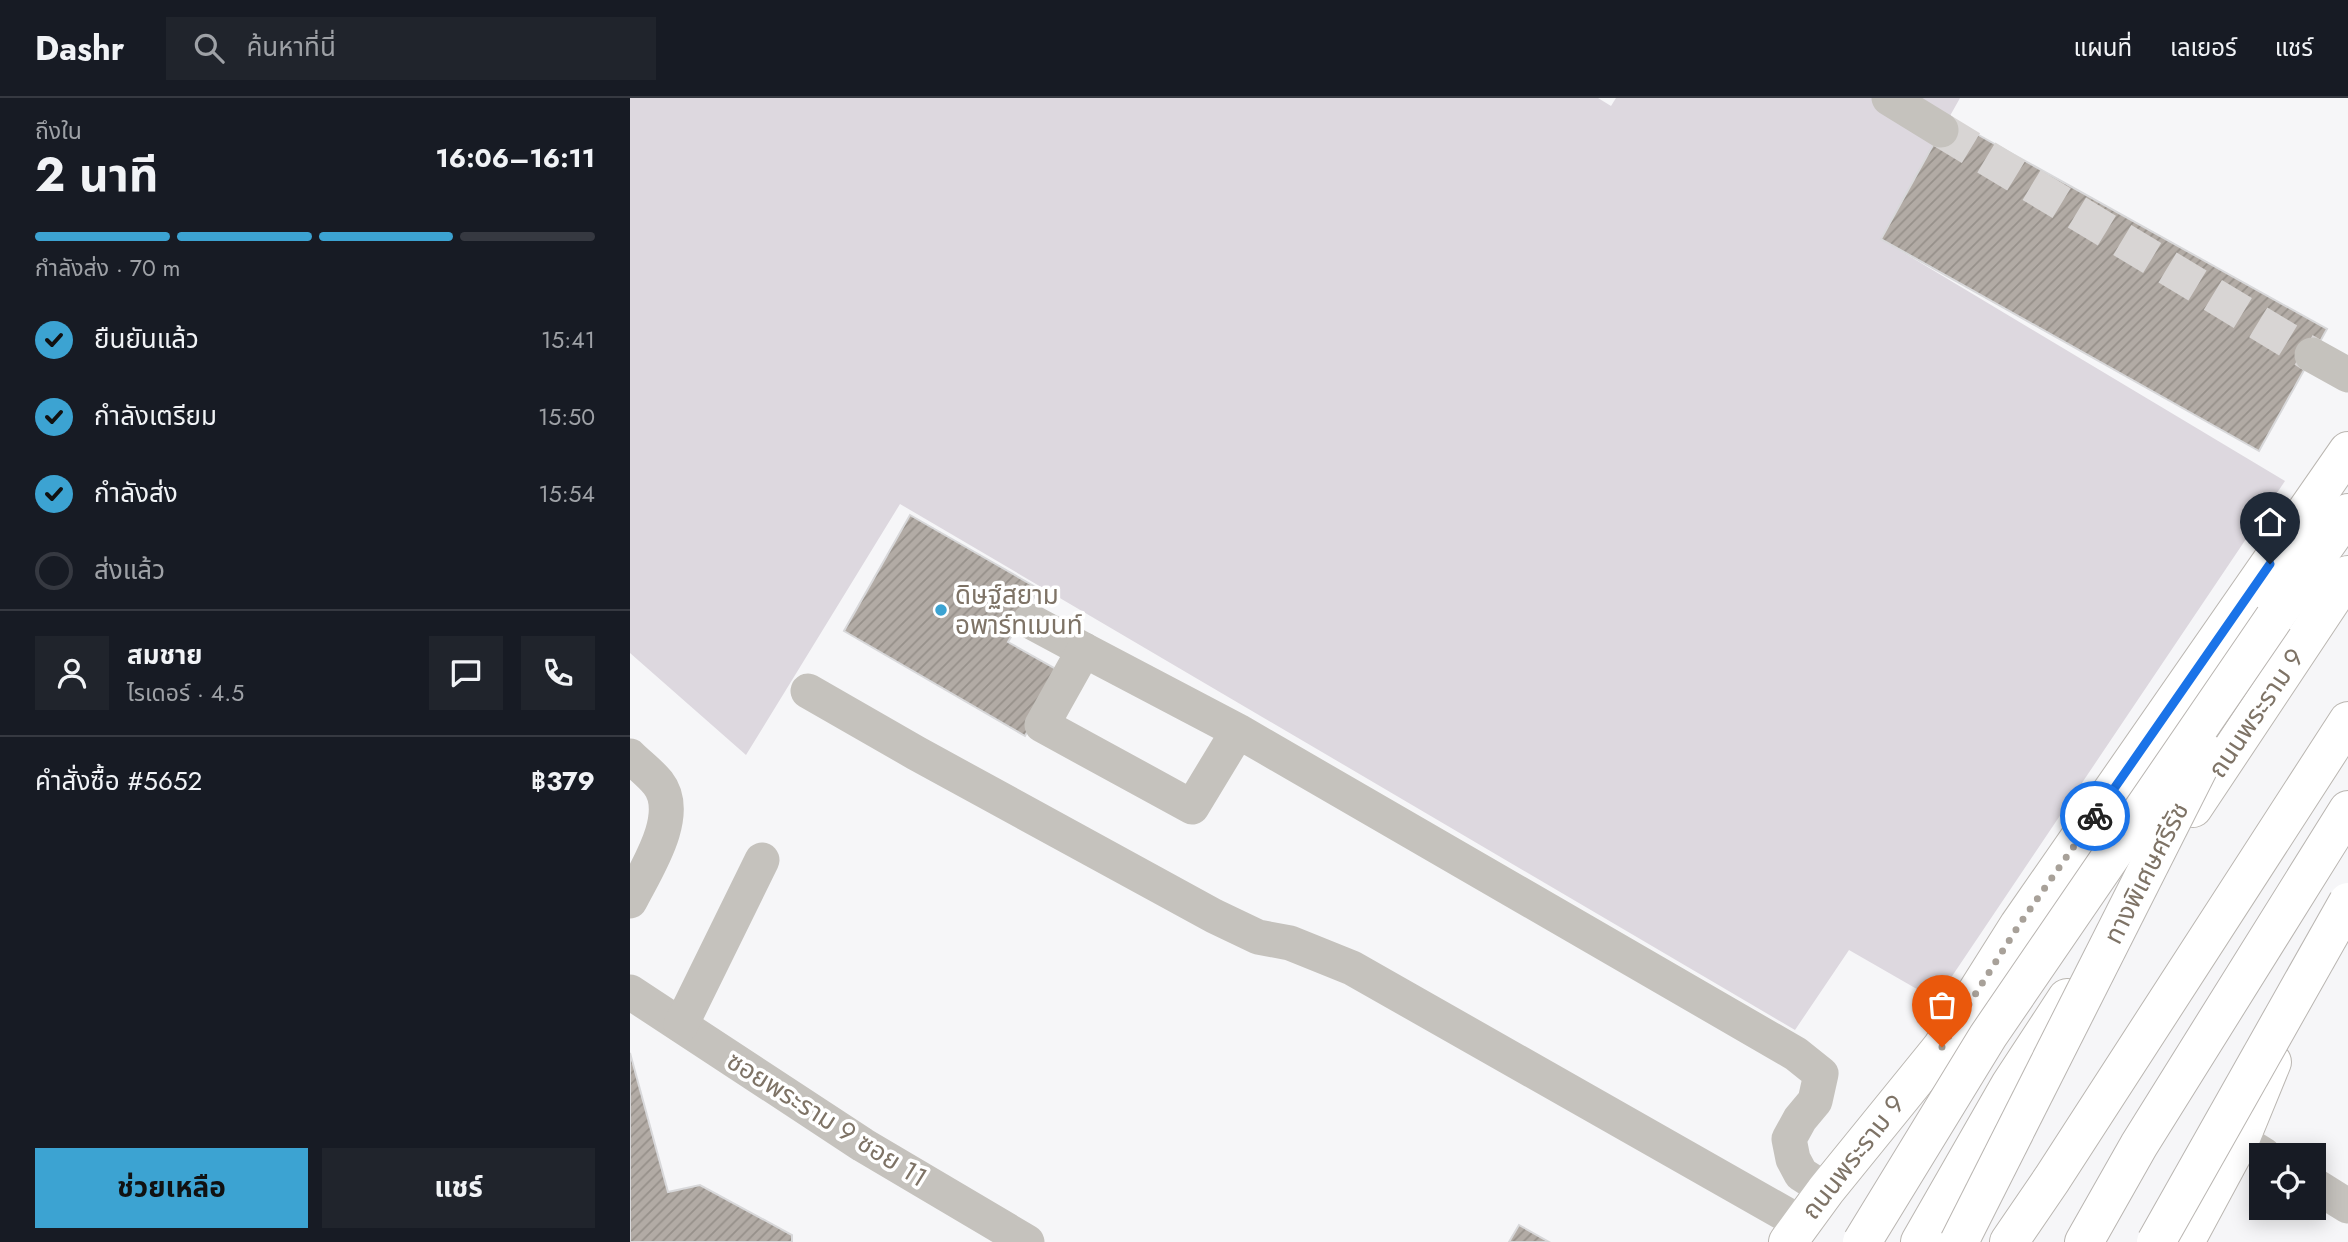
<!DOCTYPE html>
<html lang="th">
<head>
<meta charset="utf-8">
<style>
	body { margin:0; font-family:Jost,"Noto Sans Thai",sans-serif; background:#20242c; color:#f1f3f6; height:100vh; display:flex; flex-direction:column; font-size:26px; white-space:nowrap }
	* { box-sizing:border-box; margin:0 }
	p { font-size:23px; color:#9ea1a6 }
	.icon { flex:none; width:38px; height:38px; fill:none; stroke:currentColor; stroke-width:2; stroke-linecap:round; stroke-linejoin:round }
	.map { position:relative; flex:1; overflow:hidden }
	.panel { display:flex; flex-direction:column; background:#171b24; width:630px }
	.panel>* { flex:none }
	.fabs { position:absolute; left:1619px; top:1045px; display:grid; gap:14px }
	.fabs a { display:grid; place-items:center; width:77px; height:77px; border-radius:0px; background:#171b24; box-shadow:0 4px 18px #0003; font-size:35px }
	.pin { position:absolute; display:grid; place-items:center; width:60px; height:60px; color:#fff; margin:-72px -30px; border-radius:50% 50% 50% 0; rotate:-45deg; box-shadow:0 0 7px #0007 }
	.pin .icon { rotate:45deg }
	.courier { position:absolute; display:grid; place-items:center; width:70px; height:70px; margin:-35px; border:5px solid #1a73e8; border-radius:50%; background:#fff; color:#222; box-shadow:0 2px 9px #0007 }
	.overview em { font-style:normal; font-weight:700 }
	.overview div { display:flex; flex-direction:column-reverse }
	.overview { display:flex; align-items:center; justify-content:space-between; height:119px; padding:0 35px }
	h1 { font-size:46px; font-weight:700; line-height:52px }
	.bar { display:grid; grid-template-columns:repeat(4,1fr); gap:10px 7px; align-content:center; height:84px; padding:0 35px }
	.bar i { height:9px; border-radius:5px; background:#363941 }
	.bar .current { background:#3ca3d2 }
	.bar p { grid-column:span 4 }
	.line { display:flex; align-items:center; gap:18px; padding:0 35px; border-top:2px solid #363941 }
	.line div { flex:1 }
	.round { display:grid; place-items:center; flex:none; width:74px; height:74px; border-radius:0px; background:#20242c }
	ol { padding:0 35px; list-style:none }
	li { display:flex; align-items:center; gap:21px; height:77px }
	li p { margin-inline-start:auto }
	li .icon { padding:7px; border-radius:50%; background:#3ca3d2; color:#111; stroke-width:4 }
	li:last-child { color:#9ea1a6 }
	li i { width:38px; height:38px; border:4px solid #363941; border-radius:50% }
	.cta { display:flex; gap:14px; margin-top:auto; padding:14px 35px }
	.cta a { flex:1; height:80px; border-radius:0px; background:#3ca3d2; color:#111; font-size:28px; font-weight:700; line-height:80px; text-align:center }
	.cta a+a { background:#20242c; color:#f1f3f6 }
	header { display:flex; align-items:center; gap:42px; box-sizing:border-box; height:98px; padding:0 35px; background:#171b24; border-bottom:2px solid #363941 }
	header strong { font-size:33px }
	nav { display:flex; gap:38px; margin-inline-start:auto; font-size:24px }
	.search { width:490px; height:63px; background:#20242c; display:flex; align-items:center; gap:18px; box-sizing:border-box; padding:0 24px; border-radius:0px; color:#9ea1a6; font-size:26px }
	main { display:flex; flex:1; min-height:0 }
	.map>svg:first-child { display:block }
	.green { fill:#ddd8df }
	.building { fill:url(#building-hatch); stroke:#d8d8da; stroke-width:2 }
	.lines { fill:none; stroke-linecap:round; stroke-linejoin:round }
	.minor-tunnel { stroke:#d8d5d4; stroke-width:35; stroke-dasharray:35 18; stroke-linecap:butt }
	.major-casing { stroke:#bab6b1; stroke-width:40 }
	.highway-casing { stroke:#b9b5b1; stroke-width:40 }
	.minor { stroke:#c5c2bd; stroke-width:35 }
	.major { stroke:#fff; stroke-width:38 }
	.highway { stroke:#fff; stroke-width:38 }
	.highway-bridge-casing { stroke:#b9b5b1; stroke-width:40; stroke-linecap:butt }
	.highway-bridge { stroke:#fff; stroke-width:38 }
	.done { stroke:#a8a199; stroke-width:7; stroke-dasharray:0 12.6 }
	.route { stroke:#1a73e8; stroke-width:9 }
	.poi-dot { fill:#3ca3d2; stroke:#fff; stroke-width:2.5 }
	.labels { text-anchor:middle; stroke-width:7; stroke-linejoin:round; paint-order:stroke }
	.poi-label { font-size:26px; fill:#7e7366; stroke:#fff; text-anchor:start }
	.street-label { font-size:26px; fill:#7e7366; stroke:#fff }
</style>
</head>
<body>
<header>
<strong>Dashr</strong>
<div class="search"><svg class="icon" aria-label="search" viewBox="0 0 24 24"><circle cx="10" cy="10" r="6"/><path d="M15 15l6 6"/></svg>ค้นหาที่นี่</div>
<nav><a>แผนที่</a><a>เลเยอร์</a><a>แชร์</a></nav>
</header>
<main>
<section class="panel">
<div class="overview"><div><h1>2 นาที</h1><p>ถึงใน</p></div><em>16:06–16:11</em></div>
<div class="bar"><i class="current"></i><i class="current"></i><i class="current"></i><i></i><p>กำลังส่ง · 70 m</p></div>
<ol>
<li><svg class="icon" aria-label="check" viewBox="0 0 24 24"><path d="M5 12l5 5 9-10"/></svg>ยืนยันแล้ว<p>15:41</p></li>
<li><svg class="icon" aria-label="check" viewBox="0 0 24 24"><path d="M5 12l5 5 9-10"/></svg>กำลังเตรียม<p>15:50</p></li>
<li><svg class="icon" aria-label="check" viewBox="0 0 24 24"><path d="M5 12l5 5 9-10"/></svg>กำลังส่ง<p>15:54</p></li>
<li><i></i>ส่งแล้ว</li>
</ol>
<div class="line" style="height:126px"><a class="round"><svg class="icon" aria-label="person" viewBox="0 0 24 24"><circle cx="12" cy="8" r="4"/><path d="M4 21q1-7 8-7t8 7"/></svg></a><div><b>สมชาย</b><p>ไรเดอร์ · 4.5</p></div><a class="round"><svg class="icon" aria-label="chat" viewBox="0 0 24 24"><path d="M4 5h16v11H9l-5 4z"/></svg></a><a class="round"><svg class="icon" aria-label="phone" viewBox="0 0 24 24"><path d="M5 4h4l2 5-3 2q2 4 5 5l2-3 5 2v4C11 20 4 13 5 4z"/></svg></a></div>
<div class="line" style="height:91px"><div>คำสั่งซื้อ #5652</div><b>฿379</b></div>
<div class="cta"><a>ช่วยเหลือ</a><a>แชร์</a></div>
</section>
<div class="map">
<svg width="1718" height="1144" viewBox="0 0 1718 1144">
	<defs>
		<pattern id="building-hatch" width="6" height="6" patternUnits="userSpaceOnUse" patternTransform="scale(1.75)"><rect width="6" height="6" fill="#b2aba5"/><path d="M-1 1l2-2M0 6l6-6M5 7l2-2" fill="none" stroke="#96908a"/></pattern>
	</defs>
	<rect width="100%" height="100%" fill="#f6f6f8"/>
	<polygon class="green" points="0,0 968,0 981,8 986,0 1330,0 1251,141 1655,383 1306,902 1219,852 1165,932 270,406 116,657 0,555"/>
	<g class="building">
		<polygon points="1318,20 1697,231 1629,353 1251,141"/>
		<polygon points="280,417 409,491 378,544 431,574 395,638 214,533"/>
		<polygon points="0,955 38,1094 70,1087 162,1137 162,1144 0,1144"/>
		<polygon points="889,1127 919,1144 879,1144"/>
	</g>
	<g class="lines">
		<polyline class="minor-tunnel" points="1311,32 1682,257"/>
		<g class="major-casing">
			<g id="major">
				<polyline points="1563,710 1718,477"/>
				<polyline points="1158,1144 1196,1092 1312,949 1389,827 1718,353"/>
				<polyline points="1290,1144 1380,987 1437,900"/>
				<polyline points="1379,1144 1422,1081 1718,623"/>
				<polyline points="1555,1144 1610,1042 1642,964"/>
			</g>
		</g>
		<g class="highway-casing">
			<g id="highway">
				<polyline points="1644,520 1718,415"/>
				<polyline points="1454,1144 1509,1047 1718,712"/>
			</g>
		</g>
		<g class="minor">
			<polyline points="1259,0 1311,32"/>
			<polyline points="1682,257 1718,277"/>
			<polyline points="400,523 454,552"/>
			<polyline points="178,593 286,655 584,818 628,839 660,845 722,870 1171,1125"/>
			<polyline points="608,633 562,709 412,627 454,552 608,633 1166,956 1191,976 1185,1003 1170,1021 1159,1041 1163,1061 1171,1076 1196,1092"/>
			<path d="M 0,658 C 9,667 20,675 28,685 C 53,717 15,773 0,803"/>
			<polyline points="0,894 233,1047 397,1144"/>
			<polyline points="51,927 132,762"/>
			<polyline points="1610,1042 1634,1057"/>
			<polyline points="1684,1087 1718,1108"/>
		</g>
		<use href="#major" class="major"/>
		<use href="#highway" class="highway"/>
		<g class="highway-bridge-casing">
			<g id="highway-bridge">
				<polyline points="1232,1144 1358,938 1644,520"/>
				<polyline points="1329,1144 1576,655"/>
				<polyline points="1526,1144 1718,804"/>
			</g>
		</g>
		<use href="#highway-bridge" class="highway-bridge"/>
	</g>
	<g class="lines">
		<polyline class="done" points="1312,949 1389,827 1465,718"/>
		<polyline class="route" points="1465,718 1640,466"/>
	</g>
	<circle class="poi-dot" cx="311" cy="512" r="7"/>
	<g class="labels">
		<g class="poi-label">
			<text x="325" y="506">ดิษฐ์สยาม<tspan x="325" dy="30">อพาร์ทเมนท์</tspan></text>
		</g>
		<g class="street-label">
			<text transform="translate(1626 615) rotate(-56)" y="9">ถนนพระราม 9</text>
			<text transform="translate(1516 775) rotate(-63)" y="9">ทางพิเศษศรีรัช</text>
			<text transform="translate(197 1021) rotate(32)" y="9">ซอยพระราม 9 ซอย 11</text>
			<text transform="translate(1223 1059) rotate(-52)" y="9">ถนนพระราม 9</text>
		</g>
	</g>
</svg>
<div class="fabs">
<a><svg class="icon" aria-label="locate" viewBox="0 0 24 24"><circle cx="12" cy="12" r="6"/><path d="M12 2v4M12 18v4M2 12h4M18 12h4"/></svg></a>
</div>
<div class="pin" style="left:1312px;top:949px;background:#ea580c"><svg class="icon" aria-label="bag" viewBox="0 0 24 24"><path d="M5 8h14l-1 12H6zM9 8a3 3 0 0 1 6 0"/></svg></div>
<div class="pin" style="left:1640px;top:466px;background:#1f2937"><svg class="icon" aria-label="home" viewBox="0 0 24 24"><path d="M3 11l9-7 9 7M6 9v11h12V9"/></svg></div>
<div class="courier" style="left:1465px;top:718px"><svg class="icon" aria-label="bike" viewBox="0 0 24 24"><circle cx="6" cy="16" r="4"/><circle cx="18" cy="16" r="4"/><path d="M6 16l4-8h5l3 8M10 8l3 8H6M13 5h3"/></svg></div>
</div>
</main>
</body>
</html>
